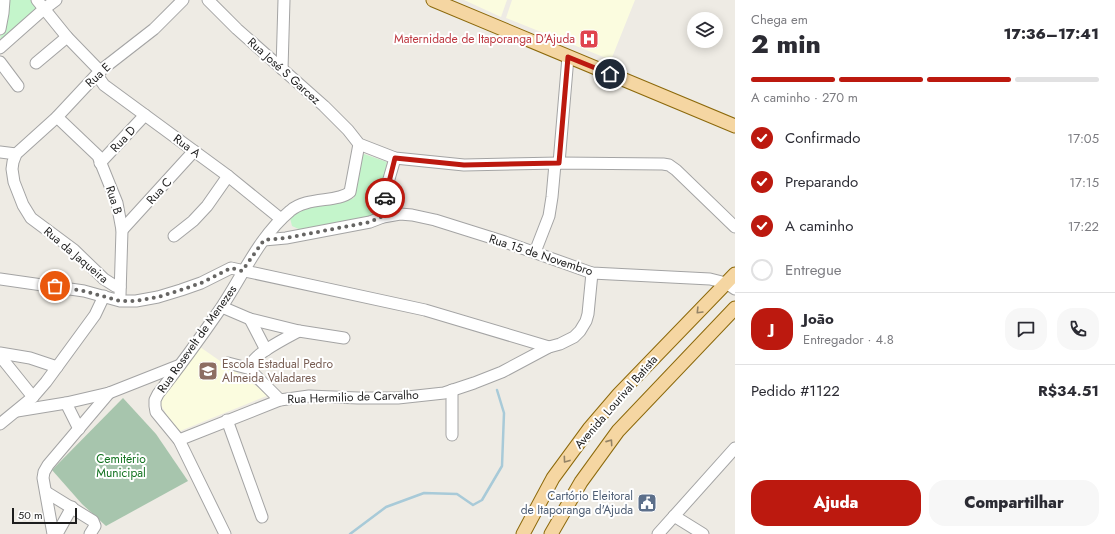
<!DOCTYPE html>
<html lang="pt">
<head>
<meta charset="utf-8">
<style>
	body { margin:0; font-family:Jost,sans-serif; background:#f7f7f7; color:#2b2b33; height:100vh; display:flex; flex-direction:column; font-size:15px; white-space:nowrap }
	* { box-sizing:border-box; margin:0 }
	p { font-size:13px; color:#7c7c81 }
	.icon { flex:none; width:22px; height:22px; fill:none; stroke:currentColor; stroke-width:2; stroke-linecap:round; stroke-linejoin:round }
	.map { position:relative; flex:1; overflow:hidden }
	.details { display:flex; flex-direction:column; background:#fff; width:380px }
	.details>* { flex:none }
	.controls { position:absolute; left:687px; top:12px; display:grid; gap:8px }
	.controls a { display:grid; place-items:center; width:36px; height:36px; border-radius:50%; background:#fff; box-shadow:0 2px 10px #0003; font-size:20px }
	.scale { position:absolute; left:12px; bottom:10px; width:65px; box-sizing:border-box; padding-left:4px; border:2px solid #1d1d1d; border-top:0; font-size:11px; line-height:14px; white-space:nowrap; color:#1d1d1d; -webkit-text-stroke:3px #fff; paint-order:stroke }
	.pin { position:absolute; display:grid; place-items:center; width:34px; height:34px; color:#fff; margin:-17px; border:2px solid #fff; border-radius:50%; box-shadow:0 1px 4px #0007 }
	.courier { position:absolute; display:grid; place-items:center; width:40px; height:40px; margin:-20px; border:3px solid #bc190f; border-radius:50%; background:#fff; color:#222; box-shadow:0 1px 5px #0007 }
	.headline em { font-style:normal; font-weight:800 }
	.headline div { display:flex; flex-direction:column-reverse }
	.headline { display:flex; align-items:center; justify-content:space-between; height:68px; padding:0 16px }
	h1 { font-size:26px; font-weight:800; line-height:30px }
	.bar { display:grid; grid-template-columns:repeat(4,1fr); gap:6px 4px; align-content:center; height:48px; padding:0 16px }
	.bar i { height:5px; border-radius:3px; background:#e1e1e2 }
	.bar .current { background:#bc190f }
	.bar p { grid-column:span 4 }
	.line { display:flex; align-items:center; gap:10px; padding:0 16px; border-top:1px solid #e1e1e2 }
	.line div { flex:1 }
	.round { display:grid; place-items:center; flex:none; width:42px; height:42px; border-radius:16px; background:#f7f7f7 }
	ol { padding:0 16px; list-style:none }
	li { display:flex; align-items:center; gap:12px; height:44px }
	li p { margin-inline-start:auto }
	li .icon { padding:4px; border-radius:50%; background:#bc190f; color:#fff; stroke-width:4 }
	li:last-child { color:#7c7c81 }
	li i { width:22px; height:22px; border:2px solid #e1e1e2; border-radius:50% }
	.action { display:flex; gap:8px; margin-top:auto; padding:8px 16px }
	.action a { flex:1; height:46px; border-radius:16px; background:#bc190f; color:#fff; font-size:16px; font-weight:800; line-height:46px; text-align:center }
	.action a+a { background:#f7f7f7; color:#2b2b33 }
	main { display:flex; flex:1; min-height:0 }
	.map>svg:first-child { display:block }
	.education { fill:#fbfcdf }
	.cemetery { fill:#a7c5ad }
	.park { fill:#c4f5cb }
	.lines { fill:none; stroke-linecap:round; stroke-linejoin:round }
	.stream { stroke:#a8cad8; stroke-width:2.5 }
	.minor-casing { stroke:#a4a4a4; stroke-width:13 }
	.major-casing { stroke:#8c690b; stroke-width:15 }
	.minor { stroke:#fff; stroke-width:11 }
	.major { stroke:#f5d6a2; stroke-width:13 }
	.oneway { stroke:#948366 }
	.done { stroke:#666563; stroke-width:4; stroke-dasharray:0 7.2 }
	.route { stroke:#bc190f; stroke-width:5 }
	.labels { text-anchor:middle; stroke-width:4; stroke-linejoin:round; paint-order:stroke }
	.health-label { font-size:12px; fill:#be3a42; stroke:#fff; text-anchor:end }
	.street-label { font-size:12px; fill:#1d1d1d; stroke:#fff }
	.education-label { font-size:12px; fill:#785e54; stroke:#fff; text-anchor:start }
	.park-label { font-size:12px; fill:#147321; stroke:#fff }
	.service-label { font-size:12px; fill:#4e5e75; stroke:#fff; text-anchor:end }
</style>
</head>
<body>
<main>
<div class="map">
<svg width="735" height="534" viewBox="0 0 735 534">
	<rect width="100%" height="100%" fill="#eeebe4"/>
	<g class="education">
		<polygon points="464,0 507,0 501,17"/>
		<polygon points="512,0 635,0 611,60 506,18"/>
		<polygon points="200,347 269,395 180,431 173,426 161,405 162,398"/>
	</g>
	<polygon class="cemetery" points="123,398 156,434 188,481 106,526 82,504 52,470"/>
	<g class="park">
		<polygon points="10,0 32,0 39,8 0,41 1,33 8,14"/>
		<path d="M 364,154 L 387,162 L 376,214 L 373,218 L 301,230 L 292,226 L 290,218 C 305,200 334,206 354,198 L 360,156 Z"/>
	</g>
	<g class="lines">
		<polyline class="stream" points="350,534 386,507 424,493 457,494 473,505 482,500 502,466 504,413 497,390"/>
		<g class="minor-casing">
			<g id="minor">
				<polyline points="37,0 67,37 100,71 99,78 104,85 228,176 281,219"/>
				<polyline points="208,0 237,29 324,106 348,130 359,144 395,158 464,165 559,163 663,164 669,165 676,170 735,227"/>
				<polyline points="0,29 3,13 4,0"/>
				<polyline points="0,48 44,9 56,0"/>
				<polyline points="0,62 18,86"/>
				<polyline points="36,63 67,37"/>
				<polyline points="282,69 284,0"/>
				<polyline points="57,117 98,156 117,203 122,230 120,295"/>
				<polyline points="0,152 16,154"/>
				<polyline points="100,163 145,115"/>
				<polyline points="559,163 568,57"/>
				<path d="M 383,217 C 382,197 390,177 395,158"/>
				<polyline points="122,230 194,151"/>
				<polyline points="174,236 193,221 207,206 228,176"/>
				<polyline points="264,240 286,238 370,222 383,217 400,214 412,215 435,220 505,242 592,273 710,279 726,283 735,289"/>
				<polyline points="535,252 549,216 552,197 555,164"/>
				<polyline points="0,279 84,291 120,301 136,301 158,297 181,290 201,283 231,268 425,310 549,347"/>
				<polyline points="120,287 115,286 104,279 74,250 31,218 23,205 14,182 12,169 13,162 16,154 57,117 100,71 154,29 183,0"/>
				<polyline points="222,307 250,319 299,331 344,338"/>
				<polyline points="250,319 266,350"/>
				<polyline points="0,353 30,358 57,367"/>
				<polyline points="0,356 33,397"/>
				<polyline points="228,363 251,369"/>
				<path d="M 280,400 L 254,374 C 252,370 250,367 252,363 C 256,353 288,337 299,331"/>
				<polyline points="66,403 79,429"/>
				<polyline points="17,411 66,403 109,393 180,365"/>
				<polyline points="227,420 262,517"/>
				<polyline points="0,424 33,397 46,382 95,315 104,296"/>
				<polyline points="452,435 452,390"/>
				<polyline points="179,440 280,400 309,396 358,398 398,398 444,393 474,383 502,372 549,347 560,344 574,337 580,331 586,321 588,314 592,273"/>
				<polyline points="46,492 93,521 95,526 90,534"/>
				<polyline points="674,516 703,534"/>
				<polyline points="53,534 43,478 44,472 48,465 109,393"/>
				<polyline points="57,534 72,507"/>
				<path d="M 225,534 L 179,440 L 156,412 L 155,406 L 155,400 L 158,394 C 180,366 201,337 221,308 C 243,275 259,237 290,211 C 307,196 338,203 350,192 L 359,144"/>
				<polyline points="658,534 735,448"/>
			</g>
		</g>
		<g class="major-casing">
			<g id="major">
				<polyline points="433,0 735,126"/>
				<polyline points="523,534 553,478 589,429 619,394 735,274"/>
				<polyline points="551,534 581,482 618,431 735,308"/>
			</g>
		</g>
		<use href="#minor" class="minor"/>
		<use href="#major" class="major"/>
	</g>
	<defs><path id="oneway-chevron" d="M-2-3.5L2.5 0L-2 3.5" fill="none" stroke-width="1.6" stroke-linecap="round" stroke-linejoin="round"/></defs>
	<g class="oneway">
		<use href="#oneway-chevron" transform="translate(699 311) rotate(134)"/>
		<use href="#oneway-chevron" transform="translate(610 442) rotate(-55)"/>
		<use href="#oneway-chevron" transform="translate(566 460) rotate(126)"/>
	</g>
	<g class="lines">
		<polyline class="done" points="55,286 84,291 120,301 136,301 158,297 181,290 201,283 231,268 242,271 264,240 286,238 370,222 383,216 383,208 385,198"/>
		<polyline class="route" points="385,198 395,158 464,165 559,163 568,57 610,74"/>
	</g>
	<defs>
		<g id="hospital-square" transform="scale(1)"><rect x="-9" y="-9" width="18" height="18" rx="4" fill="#e0444e" stroke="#fff"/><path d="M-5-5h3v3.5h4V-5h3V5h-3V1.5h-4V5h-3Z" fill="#fff"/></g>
		<g id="school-square" transform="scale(1)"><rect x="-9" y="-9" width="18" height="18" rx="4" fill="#8d6e63" stroke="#fff"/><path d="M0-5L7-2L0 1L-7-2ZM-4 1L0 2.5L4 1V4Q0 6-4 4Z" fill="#fff"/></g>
		<g id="civic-square" transform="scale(1)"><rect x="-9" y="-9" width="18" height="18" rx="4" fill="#5c6f8a" stroke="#fff"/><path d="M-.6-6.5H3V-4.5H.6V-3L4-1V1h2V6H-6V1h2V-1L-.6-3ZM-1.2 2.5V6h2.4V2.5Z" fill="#fff"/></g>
	</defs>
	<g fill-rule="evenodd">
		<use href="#hospital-square" x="589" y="39"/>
		<use href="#school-square" x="208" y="371"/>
		<use href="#civic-square" x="647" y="503"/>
	</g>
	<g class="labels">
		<g class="health-label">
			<text x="575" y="43">Maternidade de Itaporanga D'Ajuda</text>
		</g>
		<g class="street-label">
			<text transform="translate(284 71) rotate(42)" y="4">Rua José S Garcez</text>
			<text transform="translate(98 75) rotate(-43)" y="4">Rua E</text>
			<text transform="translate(123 139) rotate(-47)" y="4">Rua D</text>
			<text transform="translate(187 146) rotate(36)" y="4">Rua A</text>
			<text transform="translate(159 191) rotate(-48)" y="4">Rua C</text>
			<text transform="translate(114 200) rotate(72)" y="4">Rua B</text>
			<text transform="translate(76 255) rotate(40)" y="4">Rua da Jaqueira</text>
			<text transform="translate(541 255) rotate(18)" y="4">Rua 15 de Novembro</text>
			<text transform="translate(197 339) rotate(-55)" y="4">Rua Rosevelt de Menezes</text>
			<text transform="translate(353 397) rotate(-2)" y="4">Rua Hermilio de Carvalho</text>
			<text transform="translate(616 402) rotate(-49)" y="4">Avenida Lourival Batista</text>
		</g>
		<g class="education-label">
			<text x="222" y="368">Escola Estadual Pedro<tspan x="222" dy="14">Almeida Valadares</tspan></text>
		</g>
		<g class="park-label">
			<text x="121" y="463">Cemitério<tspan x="121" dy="14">Municipal</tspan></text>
		</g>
		<g class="service-label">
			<text x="633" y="500">Cartório Eleitoral<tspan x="633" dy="14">de Itaporanga d'Ajuda</tspan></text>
		</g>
	</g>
</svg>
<div class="controls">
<a><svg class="icon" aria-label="layers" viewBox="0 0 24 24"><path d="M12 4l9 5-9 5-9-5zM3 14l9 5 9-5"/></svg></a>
</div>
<div class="scale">50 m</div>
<div class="pin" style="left:55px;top:286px;background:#ea580c"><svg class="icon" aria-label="bag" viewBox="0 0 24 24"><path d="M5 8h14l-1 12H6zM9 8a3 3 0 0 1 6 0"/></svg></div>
<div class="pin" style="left:610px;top:74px;background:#1f2937"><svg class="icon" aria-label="home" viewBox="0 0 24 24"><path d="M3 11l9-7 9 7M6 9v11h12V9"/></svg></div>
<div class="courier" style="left:385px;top:198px"><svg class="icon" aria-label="car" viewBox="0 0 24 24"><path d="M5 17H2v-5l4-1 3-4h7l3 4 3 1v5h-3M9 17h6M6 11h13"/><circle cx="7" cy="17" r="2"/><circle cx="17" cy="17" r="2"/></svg></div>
</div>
<section class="details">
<div class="headline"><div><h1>2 min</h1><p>Chega em</p></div><em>17:36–17:41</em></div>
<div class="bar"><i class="current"></i><i class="current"></i><i class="current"></i><i></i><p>A caminho · 270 m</p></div>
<ol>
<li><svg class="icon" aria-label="check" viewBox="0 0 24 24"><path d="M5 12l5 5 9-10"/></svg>Confirmado<p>17:05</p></li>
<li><svg class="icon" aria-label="check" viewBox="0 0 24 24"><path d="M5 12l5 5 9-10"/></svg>Preparando<p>17:15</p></li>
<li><svg class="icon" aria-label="check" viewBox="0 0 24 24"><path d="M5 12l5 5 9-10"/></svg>A caminho<p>17:22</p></li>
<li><i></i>Entregue</li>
</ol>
<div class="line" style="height:72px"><b class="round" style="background:#bc190f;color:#fff">J</b><div><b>João</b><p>Entregador · 4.8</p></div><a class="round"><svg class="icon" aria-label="chat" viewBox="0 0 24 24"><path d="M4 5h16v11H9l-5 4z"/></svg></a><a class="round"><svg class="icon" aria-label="phone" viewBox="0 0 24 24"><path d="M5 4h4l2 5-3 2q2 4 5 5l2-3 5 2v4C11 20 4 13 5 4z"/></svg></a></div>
<div class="line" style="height:52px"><div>Pedido #1122</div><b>R$34.51</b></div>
<div class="action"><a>Ajuda</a><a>Compartilhar</a></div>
</section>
</main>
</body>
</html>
